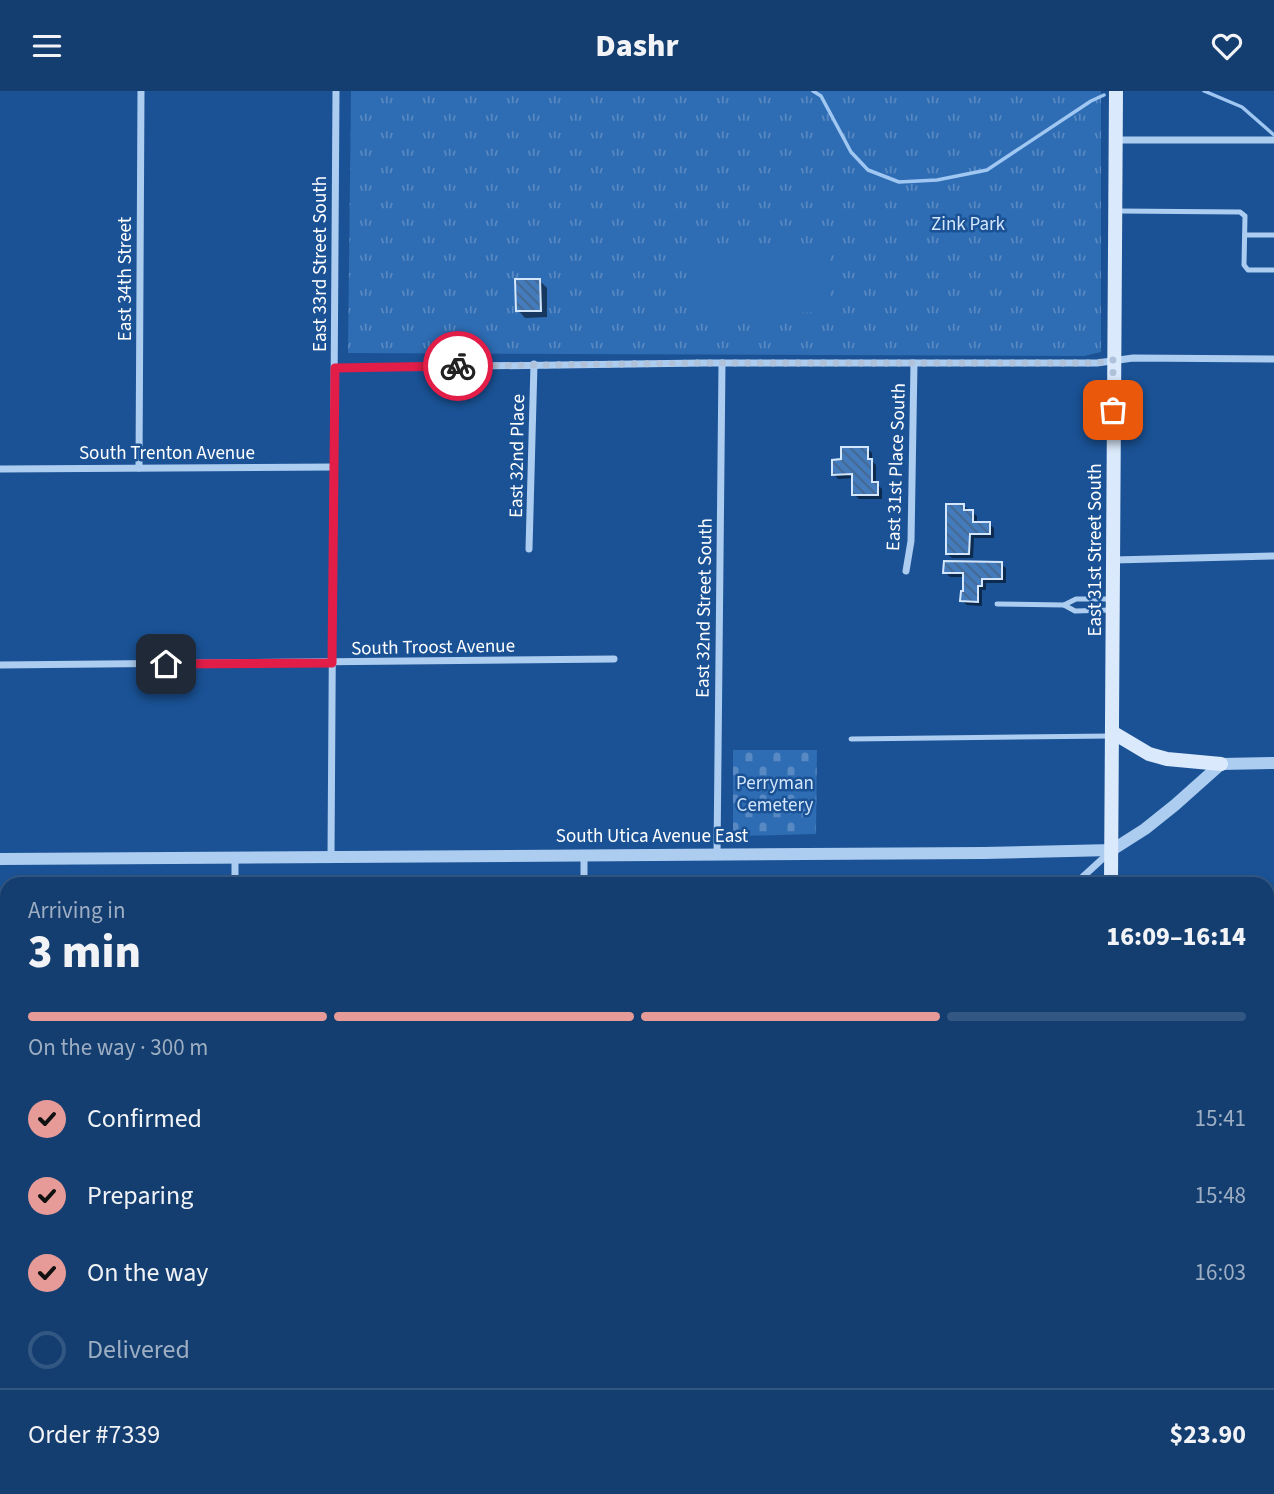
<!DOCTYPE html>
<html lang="en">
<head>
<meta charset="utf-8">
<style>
	body { margin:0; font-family:"Source Sans 3",sans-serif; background:#214978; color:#f1f3f6; height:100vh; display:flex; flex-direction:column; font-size:26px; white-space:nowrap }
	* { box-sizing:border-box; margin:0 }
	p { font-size:23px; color:#9daec3 }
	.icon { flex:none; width:38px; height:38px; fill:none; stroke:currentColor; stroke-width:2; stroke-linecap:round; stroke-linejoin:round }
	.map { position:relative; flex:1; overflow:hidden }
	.drawer { position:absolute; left:0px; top:786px; width:1274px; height:618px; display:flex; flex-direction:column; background:#143e70; border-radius:21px 21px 0 0; box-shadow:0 4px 10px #0003,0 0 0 2px #335783 }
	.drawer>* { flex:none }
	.pin { position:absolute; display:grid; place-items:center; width:60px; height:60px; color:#fff; margin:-30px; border-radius:14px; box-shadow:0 4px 10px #0006 }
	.courier { position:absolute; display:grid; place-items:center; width:70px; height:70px; margin:-35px; border:5px solid #e11d48; border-radius:50%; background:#fff; color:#222; box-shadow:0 2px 9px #0007 }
	.summary em { font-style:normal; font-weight:800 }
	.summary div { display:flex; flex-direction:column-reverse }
	.summary { display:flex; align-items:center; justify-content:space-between; height:119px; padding:0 28px }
	h1 { font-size:46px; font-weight:800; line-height:52px }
	.bar { display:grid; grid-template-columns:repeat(4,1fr); gap:10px 7px; align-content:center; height:84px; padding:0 28px }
	.bar i { height:9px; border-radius:5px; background:#335783 }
	.bar .on { background:#e69b98 }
	.bar p { grid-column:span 4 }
	.line { display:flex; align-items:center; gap:18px; padding:0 28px; border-top:2px solid #335783 }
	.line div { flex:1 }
	ol { padding:0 28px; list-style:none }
	li { display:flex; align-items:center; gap:21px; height:77px }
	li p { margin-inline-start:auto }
	li .icon { padding:7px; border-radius:50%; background:#e69b98; color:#111; stroke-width:4 }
	li:last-child { color:#9daec3 }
	li i { width:38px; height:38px; border:4px solid #335783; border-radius:50% }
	header { display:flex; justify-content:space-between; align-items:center; height:91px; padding:0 28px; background:#143e70; font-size:32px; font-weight:800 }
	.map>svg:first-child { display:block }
	.grass { fill:url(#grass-tufts) }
	.cemetery { fill:url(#cemetery-stones) }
	.pitch { fill:#2e6cb3 }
	.shadow { fill:#0007 }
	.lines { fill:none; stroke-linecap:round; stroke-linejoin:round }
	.stream { stroke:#9fc7f2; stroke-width:3.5 }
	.building { fill:url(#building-back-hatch); stroke:#d3e6fb; stroke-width:2 }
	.service { stroke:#acccf0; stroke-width:5 }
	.minor { stroke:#acccf0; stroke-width:7 }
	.tertiary { stroke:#acccf0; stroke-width:12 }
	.secondary { stroke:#dae9fb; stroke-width:14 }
	.done { stroke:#afc2da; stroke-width:7; stroke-dasharray:0 12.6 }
	.route { stroke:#e11d48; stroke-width:9 }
	.labels { text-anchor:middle; stroke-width:5; stroke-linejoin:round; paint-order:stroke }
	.park-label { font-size:19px; fill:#d3e6fb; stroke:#1a5295 }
	.street-label { font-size:19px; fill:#fff; stroke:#1a5295 }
</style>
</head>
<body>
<header><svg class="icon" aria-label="menu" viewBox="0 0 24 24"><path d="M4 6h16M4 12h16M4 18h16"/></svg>Dashr<svg class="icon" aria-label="heart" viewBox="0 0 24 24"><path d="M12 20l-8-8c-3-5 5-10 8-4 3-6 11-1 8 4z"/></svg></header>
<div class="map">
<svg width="1274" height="1403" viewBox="0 0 1274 1403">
	<defs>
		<pattern id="grass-tufts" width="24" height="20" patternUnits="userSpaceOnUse" patternTransform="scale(1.75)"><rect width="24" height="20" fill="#2e6cb3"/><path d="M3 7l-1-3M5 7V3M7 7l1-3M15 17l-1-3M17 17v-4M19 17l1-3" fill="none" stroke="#5889c2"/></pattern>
		<pattern id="cemetery-stones" width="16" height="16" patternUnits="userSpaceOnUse" patternTransform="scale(1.75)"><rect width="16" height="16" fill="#2e6cb3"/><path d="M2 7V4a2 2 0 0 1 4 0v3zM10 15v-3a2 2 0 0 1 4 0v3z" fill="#5889c2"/></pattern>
		<pattern id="building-back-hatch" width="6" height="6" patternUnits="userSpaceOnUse" patternTransform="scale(1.75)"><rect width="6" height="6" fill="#437bbc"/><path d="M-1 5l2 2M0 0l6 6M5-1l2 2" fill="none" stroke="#47668a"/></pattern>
	</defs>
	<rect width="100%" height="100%" fill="#1a5295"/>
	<polygon class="grass" points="351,0 1101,0 1101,261 1084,265 348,262"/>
	<polygon class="cemetery" points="733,659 817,659 816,743 739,745 733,739"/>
	<polygon class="pitch" points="758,158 759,161 829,160 830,221 687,224 686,159"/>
	<g class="shadow">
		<polygon points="540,190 547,197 547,226 525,227 518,219"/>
		<polygon points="867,357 872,362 872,370 876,374 876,392 882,398 882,408 859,408 854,403 854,387 838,388 834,383"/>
		<polygon points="964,415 977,425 977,432 989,433 994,437 994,447 974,447 973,467 952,467 947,463"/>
		<polygon points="1001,473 1006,477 1006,492 986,492 986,499 982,499 982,515 967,514 962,510 965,502 965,486 950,486 945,481"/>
		<polygon points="925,791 937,791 939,793 925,793"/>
		<polygon points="358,1396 396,1396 402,1403 358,1403"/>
	</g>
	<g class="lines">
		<g class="stream">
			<polyline points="813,0 821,5 851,61 868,79 899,91 937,89 987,79 1091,10 1104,4"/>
			<polyline points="1204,0 1242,16 1274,44"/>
		</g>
	</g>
	<g class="building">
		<polygon points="515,188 540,188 541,220 516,220"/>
		<polygon points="841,356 868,356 868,368 872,368 872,391 878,391 878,404 852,404 852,383 832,384 832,369 841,368"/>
		<polygon points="946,413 964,413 964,419 973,419 973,431 990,431 990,443 970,443 969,463 946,463"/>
		<polygon points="944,470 1002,471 1002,488 982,488 982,495 978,495 978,511 960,510 961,500 963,500 963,482 943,482"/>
		<polygon points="357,1396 393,1396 392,1403 356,1403"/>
	</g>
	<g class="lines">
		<g class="service">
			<polyline points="1118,120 1240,121 1245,125 1244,174 1248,179 1274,179"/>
			<polyline points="1245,144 1274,144"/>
			<polyline points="997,513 1064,514"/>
			<polyline points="1110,519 1075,520 1064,514 1076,508 1113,508"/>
			<polyline points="851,648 1112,645"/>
		</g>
		<g class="minor">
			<polyline points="1116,49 1274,49"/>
			<polyline points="335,277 703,272 1097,272 1133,267 1274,268"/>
			<polyline points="139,377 141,0"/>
			<polyline points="0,378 334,376"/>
			<polyline points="529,458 534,273"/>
			<polyline points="1114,469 1274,465"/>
			<polyline points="906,480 911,450 914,272"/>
			<polyline points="0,574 614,568"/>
			<polyline points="717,763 722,272"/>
			<polyline points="235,766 235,793"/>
			<polyline points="331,766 336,0"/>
			<polyline points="584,793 584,764"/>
			<polyline points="1075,793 1111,760"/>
			<polyline points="0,962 7,961"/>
			<polyline points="429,1396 429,1403"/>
			<polyline points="707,1396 707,1403"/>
			<polyline points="1184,1396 1228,1403"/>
			<polyline points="43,1403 43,1396"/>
			<polyline points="227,1403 230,1396"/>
			<polyline points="910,1403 910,1396"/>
		</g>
		<polyline class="tertiary" points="0,768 984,762 1112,759 1145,738 1175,714 1221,673 1274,672"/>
		<g class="secondary">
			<polyline points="1112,641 1149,663 1167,668 1221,673"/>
			<polyline points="1111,793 1116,0"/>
			<polyline points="1109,1403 1109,1396"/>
		</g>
	</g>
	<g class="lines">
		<polyline class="done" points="458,275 703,272 1097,272 1113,269 1113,319"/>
		<polyline class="route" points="166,573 332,572 335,277 458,275"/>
	</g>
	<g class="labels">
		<g class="park-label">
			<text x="968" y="139">Zink Park</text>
			<text x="775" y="698">Perryman<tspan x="775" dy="22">Cemetery</tspan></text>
		</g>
		<g class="street-label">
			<text transform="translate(319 173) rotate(-90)" y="7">East 33rd Street South</text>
			<text transform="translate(124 188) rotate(-90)" y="7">East 34th Street</text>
			<text x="167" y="368">South Trenton Avenue</text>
			<text transform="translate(516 365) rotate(-89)" y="7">East 32nd Place</text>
			<text transform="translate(895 376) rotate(-88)" y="7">East 31st Place South</text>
			<text transform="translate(1094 459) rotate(-90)" y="7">East 31st Street South</text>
			<text transform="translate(703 517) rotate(-89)" y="7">East 32nd Street South</text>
			<text transform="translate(433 555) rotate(-1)" y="7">South Troost Avenue</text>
			<text x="652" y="751">South Utica Avenue East</text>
		</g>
	</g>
</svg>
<div class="pin" style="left:1113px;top:319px;background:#ea580c"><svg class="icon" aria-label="bag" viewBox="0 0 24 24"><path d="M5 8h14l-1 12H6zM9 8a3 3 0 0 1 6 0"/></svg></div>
<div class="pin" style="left:166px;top:573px;background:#1f2937"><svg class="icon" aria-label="home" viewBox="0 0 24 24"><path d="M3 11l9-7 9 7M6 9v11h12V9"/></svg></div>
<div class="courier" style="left:458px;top:275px"><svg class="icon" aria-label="bike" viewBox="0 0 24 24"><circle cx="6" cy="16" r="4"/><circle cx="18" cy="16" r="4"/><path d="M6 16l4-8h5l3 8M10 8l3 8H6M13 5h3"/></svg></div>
<section class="drawer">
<div class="summary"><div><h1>3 min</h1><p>Arriving in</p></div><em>16:09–16:14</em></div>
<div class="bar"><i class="on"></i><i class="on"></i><i class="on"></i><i></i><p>On the way · 300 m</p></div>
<ol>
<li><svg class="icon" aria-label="check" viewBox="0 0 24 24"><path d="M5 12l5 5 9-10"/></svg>Confirmed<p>15:41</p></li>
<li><svg class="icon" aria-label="check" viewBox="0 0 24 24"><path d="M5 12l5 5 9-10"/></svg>Preparing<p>15:48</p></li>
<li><svg class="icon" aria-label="check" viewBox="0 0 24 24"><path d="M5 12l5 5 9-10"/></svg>On the way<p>16:03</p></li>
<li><i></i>Delivered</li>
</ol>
<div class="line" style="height:91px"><div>Order #7339</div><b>$23.90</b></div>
</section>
</div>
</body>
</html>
